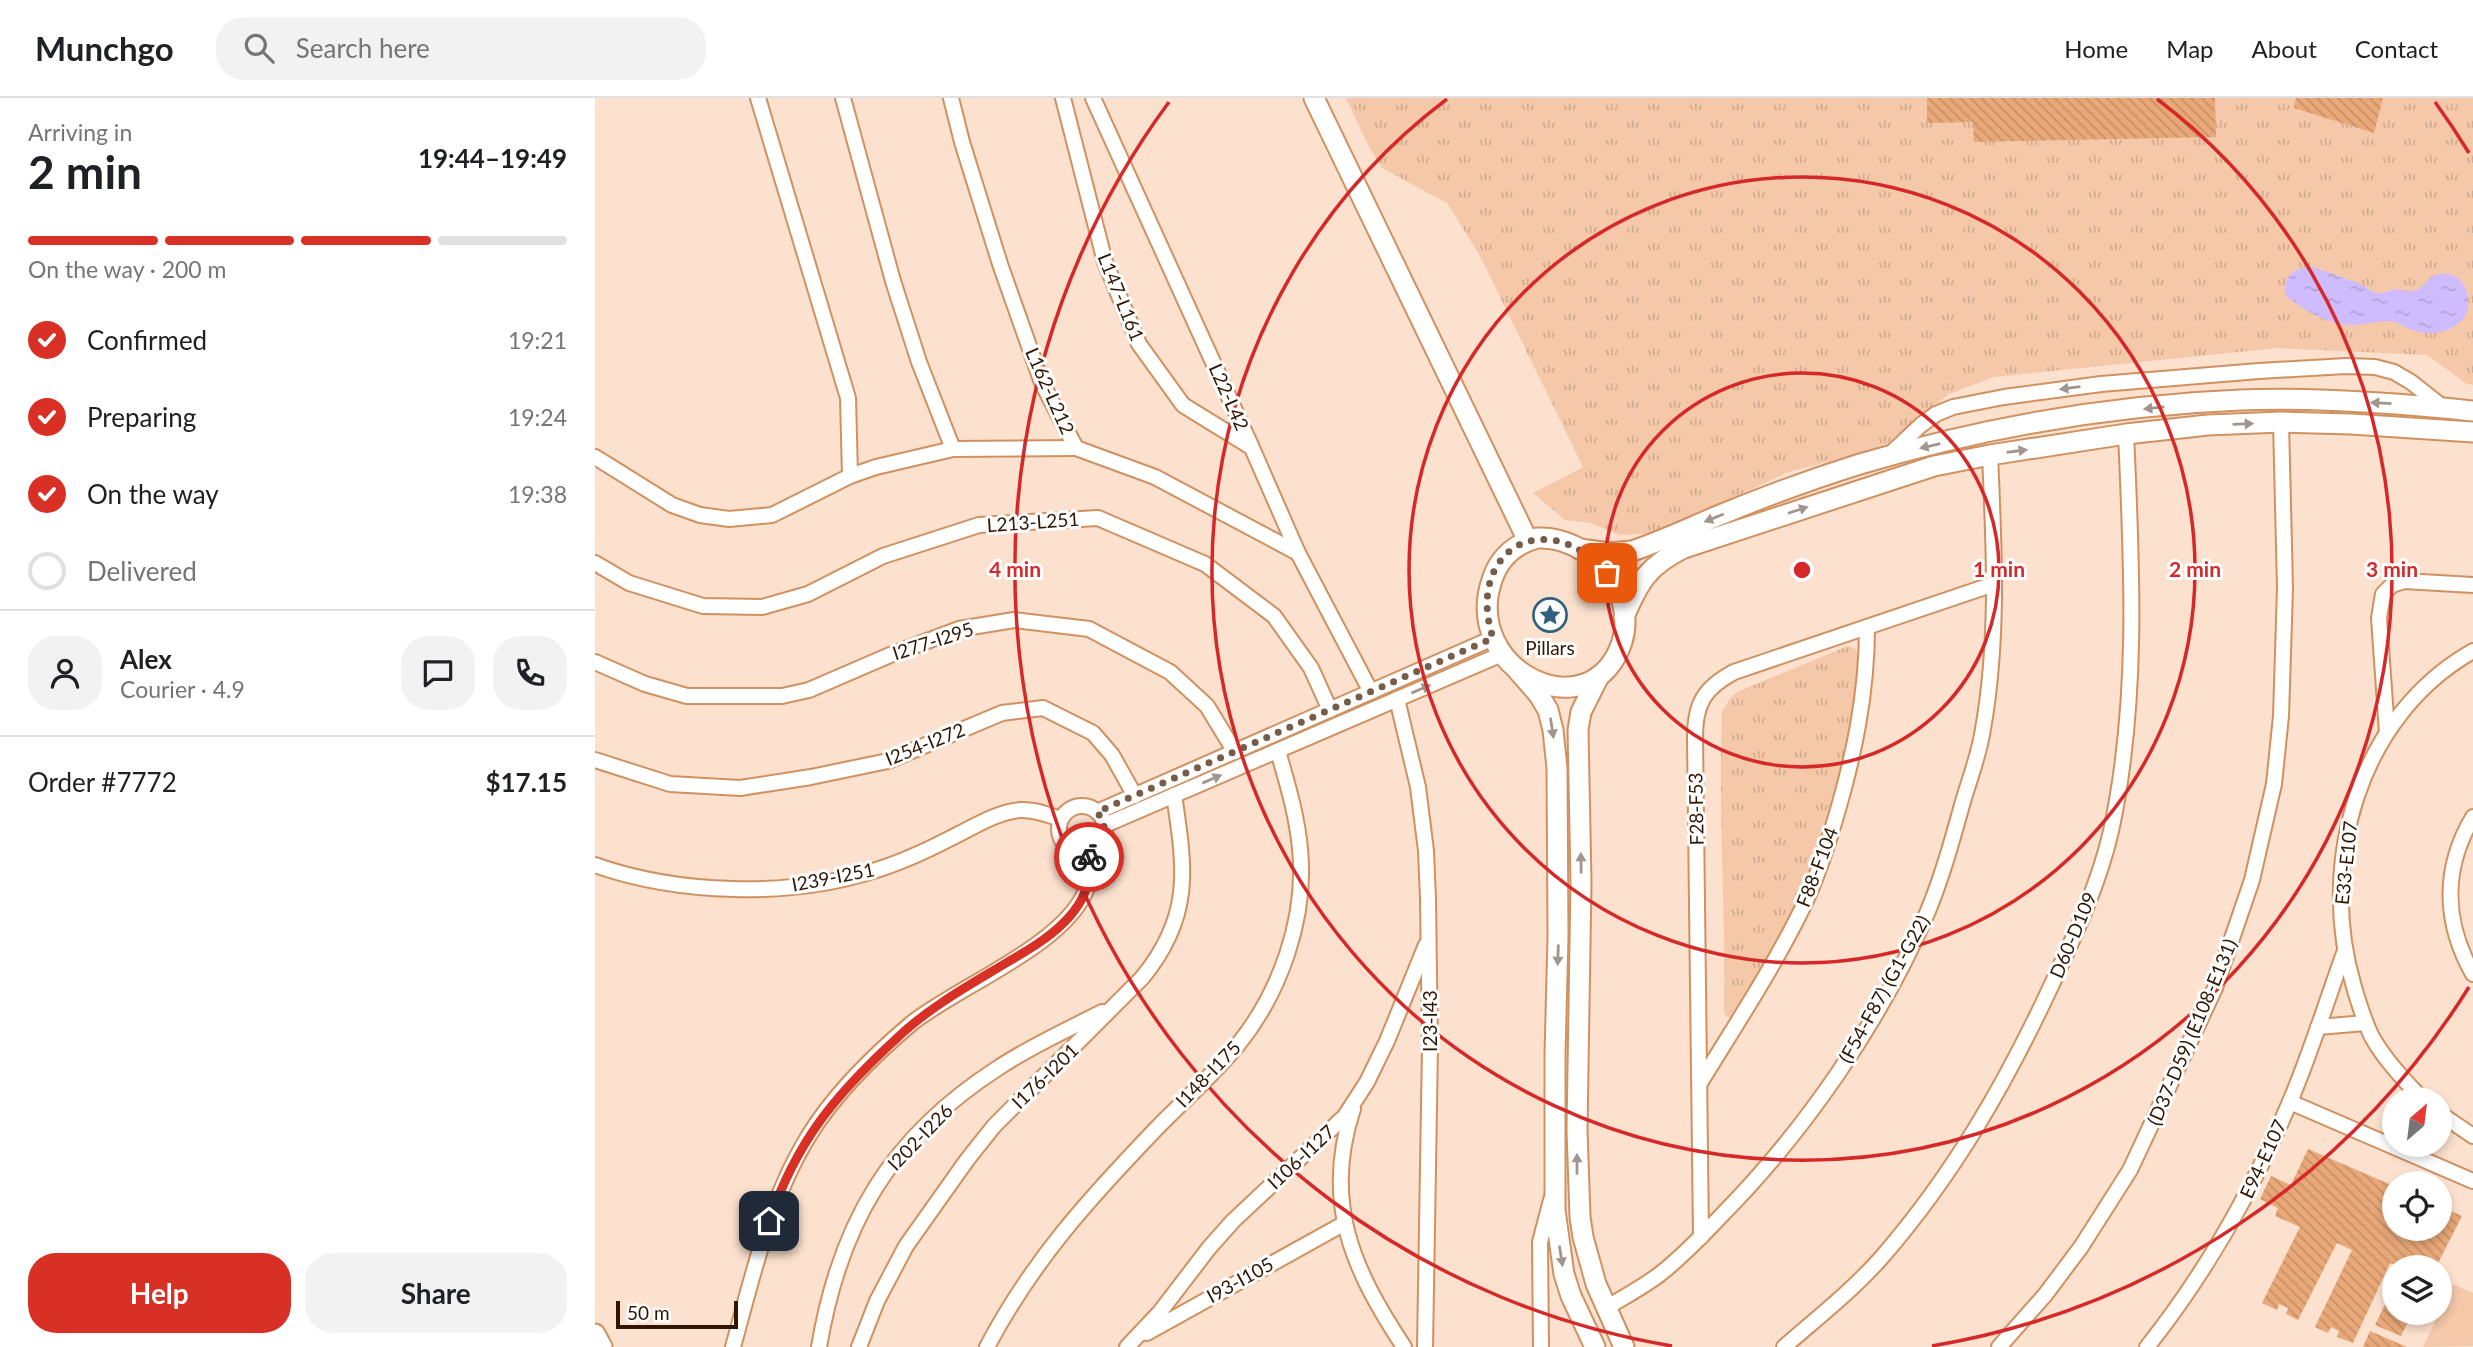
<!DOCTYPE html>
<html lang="en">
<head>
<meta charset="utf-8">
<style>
	body { margin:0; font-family:Lato,sans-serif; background:#f2f2f2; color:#202124; height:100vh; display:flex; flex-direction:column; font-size:26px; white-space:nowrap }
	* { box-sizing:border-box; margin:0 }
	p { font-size:23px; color:#757577 }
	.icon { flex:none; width:38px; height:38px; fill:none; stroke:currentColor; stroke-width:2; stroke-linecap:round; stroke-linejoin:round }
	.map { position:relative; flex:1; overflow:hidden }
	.side { display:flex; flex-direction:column; background:#fff; width:595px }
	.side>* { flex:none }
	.needle { width:46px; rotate:28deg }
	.tools { position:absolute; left:1787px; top:989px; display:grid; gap:14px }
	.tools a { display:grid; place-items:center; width:70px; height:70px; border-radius:50%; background:#fff; box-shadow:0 4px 10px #0003; font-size:35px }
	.scale { position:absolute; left:21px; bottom:18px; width:122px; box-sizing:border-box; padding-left:7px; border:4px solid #2e1603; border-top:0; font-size:19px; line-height:24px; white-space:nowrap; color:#2e1603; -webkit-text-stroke:5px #fff; paint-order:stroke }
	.pin { position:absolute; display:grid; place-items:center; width:60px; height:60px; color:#fff; margin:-30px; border-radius:14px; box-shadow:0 4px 10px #0006 }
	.courier { position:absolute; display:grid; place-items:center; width:70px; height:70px; margin:-35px; border:5px solid #d93025; border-radius:50%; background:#fff; color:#222; box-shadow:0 2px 9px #0007 }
	.head em { font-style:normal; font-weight:700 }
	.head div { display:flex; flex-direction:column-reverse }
	.head { display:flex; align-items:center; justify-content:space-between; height:119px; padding:0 28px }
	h1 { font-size:46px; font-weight:700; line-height:52px }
	.bar { display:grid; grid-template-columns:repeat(4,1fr); gap:10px 7px; align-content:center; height:84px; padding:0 28px }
	.bar i { height:9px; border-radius:5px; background:#e0e0e0 }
	.bar .current { background:#d93025 }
	.bar p { grid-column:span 4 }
	.line { display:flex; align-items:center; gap:18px; padding:0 28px; border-top:2px solid #e0e0e0 }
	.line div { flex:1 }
	.round { display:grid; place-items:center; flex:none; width:74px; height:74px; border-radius:28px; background:#f2f2f2 }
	ol { padding:0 28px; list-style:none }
	li { display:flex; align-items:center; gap:21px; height:77px }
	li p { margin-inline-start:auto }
	li .icon { padding:7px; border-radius:50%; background:#d93025; color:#fff; stroke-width:4 }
	li:last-child { color:#757577 }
	li i { width:38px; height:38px; border:4px solid #e0e0e0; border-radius:50% }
	.action { display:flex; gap:14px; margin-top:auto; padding:14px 28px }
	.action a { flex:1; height:80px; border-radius:28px; background:#d93025; color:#fff; font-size:28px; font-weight:700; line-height:80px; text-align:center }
	.action a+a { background:#f2f2f2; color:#202124 }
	header { display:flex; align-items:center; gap:42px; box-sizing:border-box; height:98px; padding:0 35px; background:#fff; border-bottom:2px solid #e0e0e0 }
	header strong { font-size:33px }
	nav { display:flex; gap:38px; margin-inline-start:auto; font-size:24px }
	.search { width:490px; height:63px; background:#f2f2f2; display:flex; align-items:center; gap:18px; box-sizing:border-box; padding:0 24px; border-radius:28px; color:#757577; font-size:26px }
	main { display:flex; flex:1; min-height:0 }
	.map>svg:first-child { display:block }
	.grass { fill:#f4c8a9 }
	.park { fill:url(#park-tufts) }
	.water { fill:url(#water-ripples) }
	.building { fill:url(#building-back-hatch) }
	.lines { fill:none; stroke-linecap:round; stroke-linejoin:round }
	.street-casing { stroke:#d09161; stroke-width:18 }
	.secondary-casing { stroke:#d09161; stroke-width:23 }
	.street { stroke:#fff; stroke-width:14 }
	.secondary { stroke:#fff; stroke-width:19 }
	.oneway { fill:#a1968e }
	.done { stroke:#765d4a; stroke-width:7; stroke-dasharray:0 12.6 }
	.route { stroke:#d93025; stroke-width:9 }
	.ring { fill:none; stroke:#d62828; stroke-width:3.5 }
	.labels { text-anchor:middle; stroke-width:6; stroke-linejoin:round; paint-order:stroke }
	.street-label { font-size:19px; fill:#2e1603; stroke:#fff }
	.poi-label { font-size:19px; fill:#2e1603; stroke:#fff }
	.centre { fill:#d62828; stroke:#fff; stroke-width:3.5 }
	.ring-label { font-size:21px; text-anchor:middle; font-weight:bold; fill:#d62828; stroke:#fff; stroke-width:6; stroke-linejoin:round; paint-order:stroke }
</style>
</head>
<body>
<header>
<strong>Munchgo</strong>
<div class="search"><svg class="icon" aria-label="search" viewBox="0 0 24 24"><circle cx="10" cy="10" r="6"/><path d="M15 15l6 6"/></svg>Search here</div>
<nav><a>Home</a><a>Map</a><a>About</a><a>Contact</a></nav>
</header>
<main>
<section class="side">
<div class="head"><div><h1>2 min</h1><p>Arriving in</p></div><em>19:44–19:49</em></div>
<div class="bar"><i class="current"></i><i class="current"></i><i class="current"></i><i></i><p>On the way · 200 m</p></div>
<ol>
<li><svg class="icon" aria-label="check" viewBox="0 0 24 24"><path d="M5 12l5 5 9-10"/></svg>Confirmed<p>19:21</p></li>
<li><svg class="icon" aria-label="check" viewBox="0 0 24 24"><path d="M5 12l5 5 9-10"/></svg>Preparing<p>19:24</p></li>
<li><svg class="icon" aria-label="check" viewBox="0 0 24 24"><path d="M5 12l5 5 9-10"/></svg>On the way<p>19:38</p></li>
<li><i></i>Delivered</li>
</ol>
<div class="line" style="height:126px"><a class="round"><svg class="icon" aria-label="person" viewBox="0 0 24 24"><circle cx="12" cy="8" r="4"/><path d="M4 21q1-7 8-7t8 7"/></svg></a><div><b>Alex</b><p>Courier · 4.9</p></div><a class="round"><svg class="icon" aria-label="chat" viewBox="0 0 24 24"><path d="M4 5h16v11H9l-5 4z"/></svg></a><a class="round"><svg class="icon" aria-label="phone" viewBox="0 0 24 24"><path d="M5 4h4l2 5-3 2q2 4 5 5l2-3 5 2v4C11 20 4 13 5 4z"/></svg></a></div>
<div class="line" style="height:91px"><div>Order #7772</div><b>$17.15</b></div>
<div class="action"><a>Help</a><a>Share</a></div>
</section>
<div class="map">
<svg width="1878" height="1249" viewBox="0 0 1878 1249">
	<defs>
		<pattern id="park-tufts" width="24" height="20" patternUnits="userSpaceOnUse" patternTransform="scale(1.75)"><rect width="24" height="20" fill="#f4c8a9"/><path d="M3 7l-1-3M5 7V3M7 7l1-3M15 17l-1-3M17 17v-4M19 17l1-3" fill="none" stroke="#d2ab90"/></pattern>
		<pattern id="water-ripples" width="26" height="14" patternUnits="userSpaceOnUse" patternTransform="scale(1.75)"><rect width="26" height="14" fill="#cfbcff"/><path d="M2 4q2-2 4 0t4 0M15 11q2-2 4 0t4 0" fill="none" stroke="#b2a1d9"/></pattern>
		<pattern id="building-back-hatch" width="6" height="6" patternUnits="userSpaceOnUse" patternTransform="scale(1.75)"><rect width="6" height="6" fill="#e9a878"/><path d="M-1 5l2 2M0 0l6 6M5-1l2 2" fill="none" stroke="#c89066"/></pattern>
	</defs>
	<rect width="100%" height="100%" fill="#fce1ce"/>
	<polygon class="grass" points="1858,1186 1878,1195 1878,1248 1828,1249"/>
	<g class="park">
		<polygon points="751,0 1878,0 1878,287 1872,286 1832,257 1683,250 1399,279 1354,296 1293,345 1268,355 1193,374 1102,417 1050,436 1025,437 995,425 970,422 938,395 988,369 885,158 852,105 787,70 772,45"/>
		<path d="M 1253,548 L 1261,551 C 1268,570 1261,595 1258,615 C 1249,672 1234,733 1212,786 C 1193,833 1167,877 1141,919 L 1134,920 L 1129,915 C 1131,815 1123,714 1127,614 L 1135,600 L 1144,593 Z"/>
	</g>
	<path class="water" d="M 1718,169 C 1734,174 1748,180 1763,185 C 1770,187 1775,194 1782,195 C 1788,196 1792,193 1797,192 C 1806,190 1815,196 1823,191 C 1832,186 1834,177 1845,176 C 1867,172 1878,197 1871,216 C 1862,234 1838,238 1820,233 C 1813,231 1807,226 1800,224 C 1786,221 1771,227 1757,227 C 1735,227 1706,212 1690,196 C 1688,177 1700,169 1718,169 Z"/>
	<g class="building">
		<polygon points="1332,0 1620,0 1621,39 1379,44 1378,24 1332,25"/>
		<polygon points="1701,0 1788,0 1779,35 1699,10"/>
		<polygon points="1713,1051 1799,1088 1799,1130 1844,1130 1844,1108 1867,1118 1841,1169 1804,1169 1795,1165 1758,1245 1742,1239 1744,1233 1736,1229 1733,1235 1720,1229 1757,1152 1742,1145 1703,1222 1691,1216 1693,1210 1684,1206 1682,1212 1667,1205 1705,1129 1680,1118 1683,1110 1665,1101 1676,1078 1696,1087"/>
		<polygon points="1799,1188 1799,1214 1818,1214 1806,1238 1780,1227"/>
		<polygon points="1775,1233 1812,1249 1768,1249"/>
	</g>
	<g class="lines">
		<g class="street-casing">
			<g id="street">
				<polyline points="163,0 253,300 255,378"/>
				<polyline points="248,0 298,183 324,264 358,351"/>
				<polyline points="356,0 367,44 405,166 447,285 481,350 560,379 703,455"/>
				<polyline points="468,0 510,164 544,246 588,307 656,349"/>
				<polyline points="498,0 657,350 703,455 776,594"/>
				<polyline points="1294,357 1326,327 1341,316 1358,309 1409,299 1506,286 1664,273 1751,268 1780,269 1799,274 1816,284 1849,310"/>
				<polyline points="0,359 77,407 105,417 134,421 177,417 255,378 281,369 358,351 481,350"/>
				<polyline points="0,465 34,485 108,508 167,509 213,496 288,458 384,427 503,420 610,466 679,518 716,570 735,612"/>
				<polyline points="0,564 50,586 92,598 187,598 214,592 295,557 364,531 419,522 494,531 575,574 612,608 640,654"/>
				<polyline points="802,601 823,689 831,753 833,801 835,949 830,1249"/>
				<polyline points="1792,634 1784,520 1788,496 1797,487 1809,483 1878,487"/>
				<polyline points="0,662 75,686 145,690 216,679 293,663 407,615 448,610 498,635 517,657 540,698"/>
				<circle cx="487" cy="731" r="23"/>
				<polyline points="502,714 898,540"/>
				<path d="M 1878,719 C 1847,771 1849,825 1878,876"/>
				<polyline points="510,727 907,556"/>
				<path d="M 0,767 C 82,796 194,800 278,773 C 305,765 331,753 356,740 C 377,730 401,714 425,712 C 439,711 453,717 466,721"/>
				<polyline points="1723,929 1770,925"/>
				<path d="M 1105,985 C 1140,928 1177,872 1207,811 C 1221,783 1231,752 1240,722 C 1259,658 1272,596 1272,529"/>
				<path d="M 1827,1001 C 1809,982 1790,962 1777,939 C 1769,923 1764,906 1759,889 C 1722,766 1763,618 1878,553"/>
				<polyline points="1695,1004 1878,1083"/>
				<path d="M 758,1011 C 727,1104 758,1172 809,1249"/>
				<polyline points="1844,1015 1878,1038"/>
				<path d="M 1106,1139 L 1100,639 C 1100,606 1109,590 1139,574 L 1399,486"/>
				<path d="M 1011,1210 C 1029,1199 1048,1189 1065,1176 C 1087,1159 1107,1138 1126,1118 C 1209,1034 1286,923 1333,813 C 1347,779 1357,743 1367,707 C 1374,682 1384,658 1388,631 C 1404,540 1399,448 1395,357"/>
				<polyline points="552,1235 750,1125"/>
				<path d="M 138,1249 C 158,1177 174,1103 213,1039 C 239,996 279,957 317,925 C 365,887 471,847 492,790 C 496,778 495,766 493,753"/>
				<path d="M 224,1249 C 245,1124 296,1039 403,970 C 436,948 472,932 507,914"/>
				<path d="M 264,1249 L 282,1203 L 311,1148 L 372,1062 L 399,1028 L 547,880 C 598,818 590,770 579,697"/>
				<path d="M 392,1249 C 438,1162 493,1102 560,1032 C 587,1004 617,978 642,948 C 685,895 712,820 705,751 C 702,717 692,685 683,653"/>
				<polyline points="532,1249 565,1214 614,1150 638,1123 750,1018 772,984 792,943 831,847"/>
				<polyline points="946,1249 945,1144 956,1102"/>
				<path d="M 1189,1249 C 1222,1220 1258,1192 1287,1159 C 1359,1076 1411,985 1457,886 C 1480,837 1504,786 1516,733 C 1544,604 1537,467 1531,336"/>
				<polyline points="1404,1249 1450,1197 1486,1149 1535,1072 1620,890 1657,782 1679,686 1686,618 1690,490 1686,324"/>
				<path d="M 1552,1249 C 1611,1175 1657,1093 1694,1006 C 1715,957 1731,905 1749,855"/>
			</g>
		</g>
		<g class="secondary-casing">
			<g id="secondary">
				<polyline points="719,0 933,443"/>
				<path d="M 942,440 C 993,437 1043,493 1027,544 C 996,636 866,573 897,482 C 904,460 920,446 942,440 Z"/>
				<path d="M 985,451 L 1014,455 L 1037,453 C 1067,443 1096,429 1125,417 C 1171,398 1217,381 1265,366 C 1387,330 1518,307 1645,302 C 1723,299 1801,305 1878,313"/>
				<path d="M 1029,519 C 1044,483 1054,467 1089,450 L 1339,368 L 1395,357 L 1531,336 L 1613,327 L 1686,324 L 1756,326 L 1878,334"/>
				<polyline points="923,573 944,597 953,612 958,632 962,670 963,838 960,956 960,1112 969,1176 976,1198 1000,1249"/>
				<polyline points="1004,578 986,614 983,632 986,784 982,1032 985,1119 988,1139 1001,1186 1029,1249"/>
				<polyline points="0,1236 7,1249"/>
			</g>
		</g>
		<use href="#street" class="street"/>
		<use href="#secondary" class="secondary"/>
	</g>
	<defs><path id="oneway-solid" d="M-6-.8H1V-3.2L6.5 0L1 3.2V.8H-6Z" transform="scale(1.75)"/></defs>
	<g class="oneway">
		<use href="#oneway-solid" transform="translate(1475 290) rotate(173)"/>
		<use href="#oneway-solid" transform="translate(1786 305) rotate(-177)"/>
		<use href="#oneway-solid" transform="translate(1559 310) rotate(174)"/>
		<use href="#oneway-solid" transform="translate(1648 326) rotate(-2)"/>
		<use href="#oneway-solid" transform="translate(1335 348) rotate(167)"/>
		<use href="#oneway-solid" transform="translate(1422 353) rotate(-8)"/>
		<use href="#oneway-solid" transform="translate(1203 412) rotate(-18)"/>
		<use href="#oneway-solid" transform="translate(1119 420) rotate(158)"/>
		<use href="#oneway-solid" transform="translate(826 591) rotate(-23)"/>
		<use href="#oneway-solid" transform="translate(957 630) rotate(81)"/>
		<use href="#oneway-solid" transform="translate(617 681) rotate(-23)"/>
		<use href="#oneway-solid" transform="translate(986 765) rotate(-91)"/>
		<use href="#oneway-solid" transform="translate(963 857) rotate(92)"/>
		<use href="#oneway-solid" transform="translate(982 1066) rotate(-90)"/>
		<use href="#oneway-solid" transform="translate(966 1158) rotate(81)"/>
	</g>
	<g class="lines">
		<path class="done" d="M 494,759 L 493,753 C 511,746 514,729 502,714 L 898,540 C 870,455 948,404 1012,475"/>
		<path class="route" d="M 174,1123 C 202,1043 239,998 301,941 C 333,910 373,888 411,865 C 433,852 458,838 475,818 C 490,801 497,782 494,759"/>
	</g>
	<g class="ring">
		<circle cx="1207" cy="472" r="197"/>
		<circle cx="1207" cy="472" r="393"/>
		<path d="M1562 1A590 590 0 1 1 852 1"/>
		<path d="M1874 889A787 787 0 0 1 1337 1248M1077 1248A787 787 0 0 1 574 4M1840 4A787 787 0 0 1 1874 55"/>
	</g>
	<defs>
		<g id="sight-ring" transform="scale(1.75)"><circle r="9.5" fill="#fff" stroke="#2f617e" stroke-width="1.5"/><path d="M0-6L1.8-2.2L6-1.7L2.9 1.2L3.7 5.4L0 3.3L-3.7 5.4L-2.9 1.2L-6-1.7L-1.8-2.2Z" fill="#2f617e"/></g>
	</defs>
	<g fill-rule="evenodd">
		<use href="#sight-ring" x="955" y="517"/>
	</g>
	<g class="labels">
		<g class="street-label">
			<text transform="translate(526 199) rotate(68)" y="7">L147-L161</text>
			<text transform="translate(455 293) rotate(66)" y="7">L162-L212</text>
			<text transform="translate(634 299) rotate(66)" y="7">L22-L42</text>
			<text transform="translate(438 424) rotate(-4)" y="7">L213-L251</text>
			<text transform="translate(338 543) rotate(-18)" y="7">I277-I295</text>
			<text transform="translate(330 646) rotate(-22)" y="7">I254-I272</text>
			<text transform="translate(1101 711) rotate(-91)" y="7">F28-F53</text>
			<text transform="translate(1751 765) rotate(-84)" y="7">E33-E107</text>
			<text transform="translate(1222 769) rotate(-69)" y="7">F88-F104</text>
			<text transform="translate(238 779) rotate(-11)" y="7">I239-I251</text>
			<text transform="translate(1478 837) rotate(-67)" y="7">D60-D109</text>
			<text transform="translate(1289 891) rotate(-61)" y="7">(F54-F87) (G1-G22)</text>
			<text transform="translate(835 923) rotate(-90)" y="7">I23-I43</text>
			<text transform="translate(1597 934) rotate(-67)" y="7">(D37-D59) (E108-E131)</text>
			<text transform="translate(613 976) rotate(-46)" y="7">I148-I175</text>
			<text transform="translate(450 978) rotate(-44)" y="7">I176-I201</text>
			<text transform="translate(325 1039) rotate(-46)" y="7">I202-I226</text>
			<text transform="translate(706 1059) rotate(-43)" y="7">I106-I127</text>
			<text transform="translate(1668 1061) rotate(-65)" y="7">E94-E107</text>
			<text transform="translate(645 1182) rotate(-29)" y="7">I93-I105</text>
		</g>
		<g class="poi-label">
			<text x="955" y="557">Pillars</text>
		</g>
	</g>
	<circle cx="1207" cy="472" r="10" class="centre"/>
	<g class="ring-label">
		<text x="1404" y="479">1 min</text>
		<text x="1600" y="479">2 min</text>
		<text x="1797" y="479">3 min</text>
		<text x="420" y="479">4 min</text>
	</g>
</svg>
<div class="tools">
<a><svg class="needle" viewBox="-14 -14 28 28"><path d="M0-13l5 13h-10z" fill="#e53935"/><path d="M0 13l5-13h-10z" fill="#757577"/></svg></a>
<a><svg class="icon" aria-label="locate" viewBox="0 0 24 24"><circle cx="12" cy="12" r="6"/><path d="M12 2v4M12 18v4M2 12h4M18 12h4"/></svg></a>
<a><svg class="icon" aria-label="layers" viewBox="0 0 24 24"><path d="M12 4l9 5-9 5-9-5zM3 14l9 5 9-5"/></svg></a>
</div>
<div class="scale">50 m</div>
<div class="pin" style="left:1012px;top:475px;background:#ea580c"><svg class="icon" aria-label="bag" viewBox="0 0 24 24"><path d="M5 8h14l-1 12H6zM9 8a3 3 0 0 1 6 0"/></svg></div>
<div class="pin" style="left:174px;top:1123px;background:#1f2937"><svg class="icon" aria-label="home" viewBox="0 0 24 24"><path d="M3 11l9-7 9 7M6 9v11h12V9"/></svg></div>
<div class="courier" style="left:494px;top:759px"><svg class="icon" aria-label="bike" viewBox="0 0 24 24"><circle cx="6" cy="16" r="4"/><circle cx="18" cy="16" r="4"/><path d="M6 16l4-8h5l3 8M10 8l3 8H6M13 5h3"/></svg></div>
</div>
</main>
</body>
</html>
